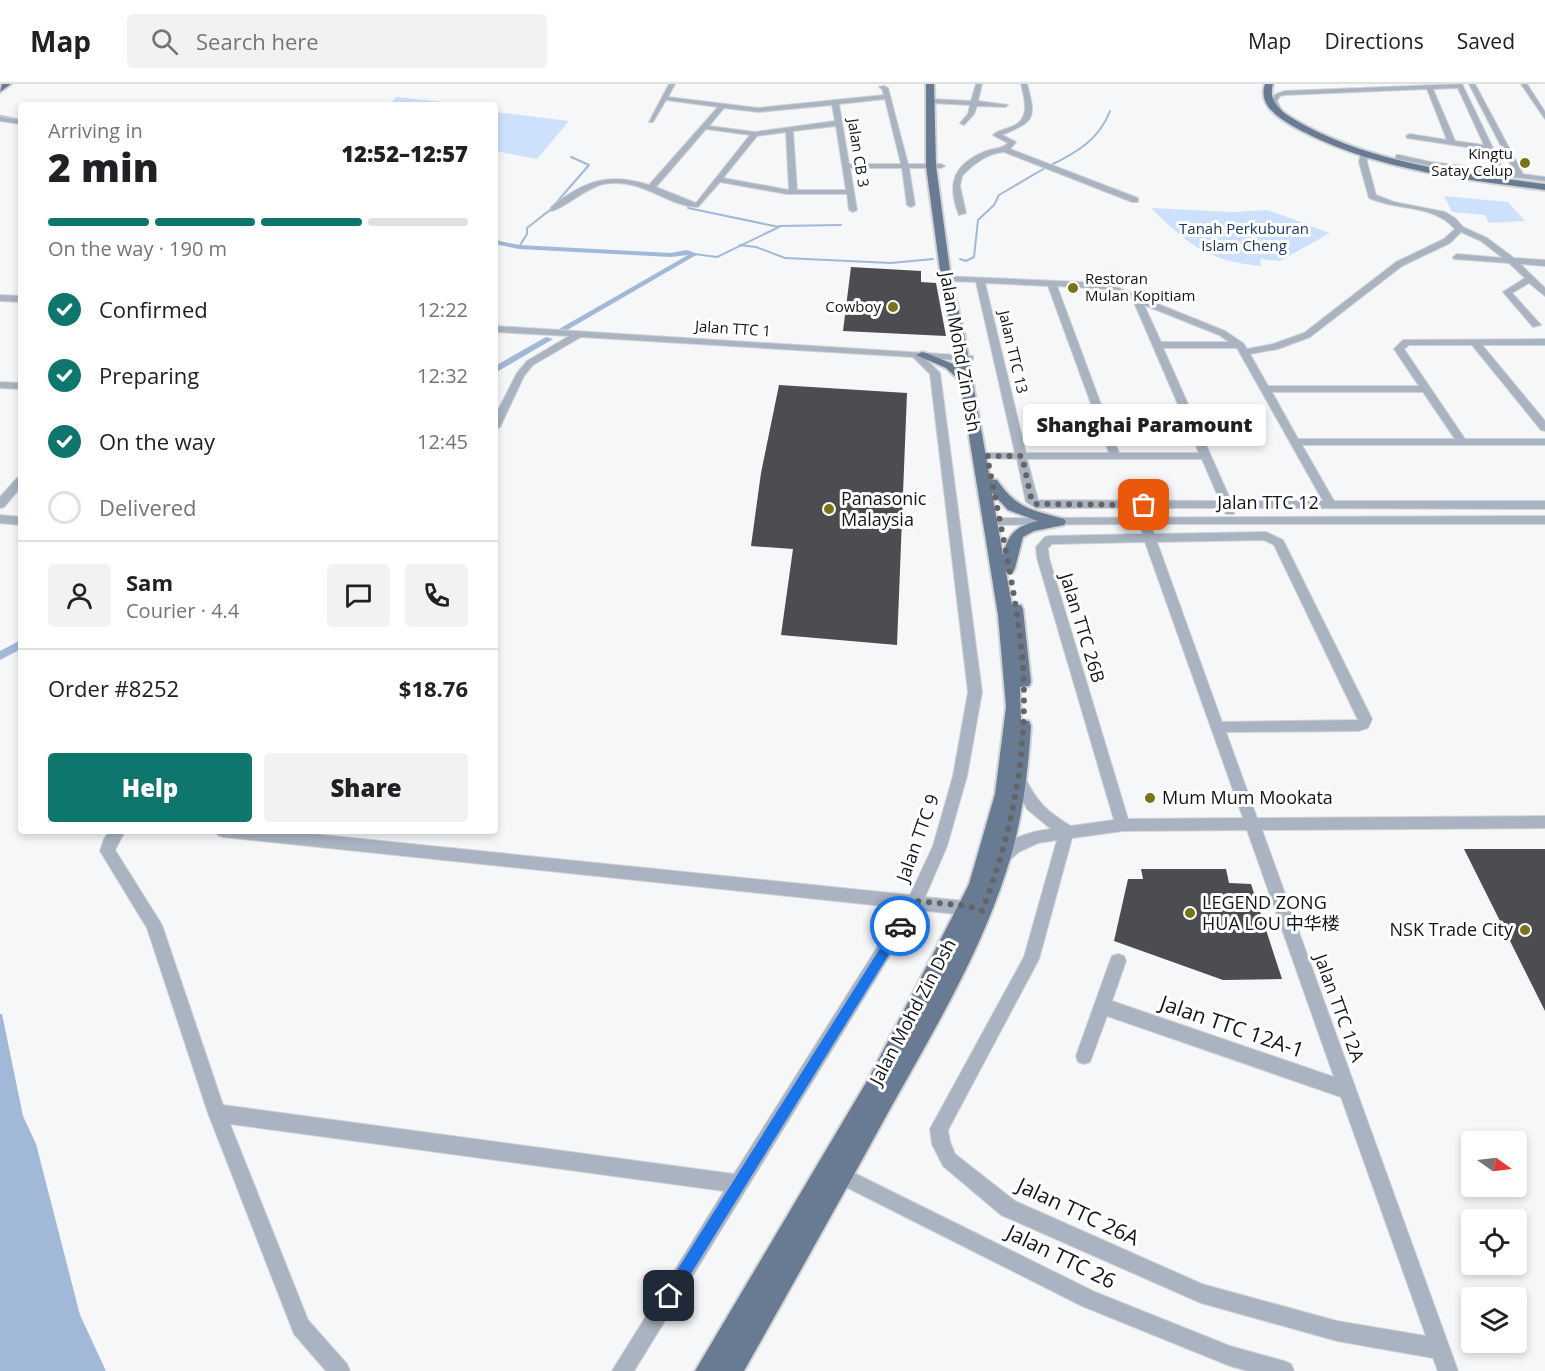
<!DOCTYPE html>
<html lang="en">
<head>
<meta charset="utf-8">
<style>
	body { margin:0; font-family:"Open Sans","Noto Sans SC",sans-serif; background:#f2f2f2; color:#202124; height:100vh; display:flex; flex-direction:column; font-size:22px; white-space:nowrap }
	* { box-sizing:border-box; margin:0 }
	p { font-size:20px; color:#757577 }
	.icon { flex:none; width:33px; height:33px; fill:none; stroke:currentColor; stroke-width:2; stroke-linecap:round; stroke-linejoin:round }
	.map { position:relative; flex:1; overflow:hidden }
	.side { position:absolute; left:18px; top:18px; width:480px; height:732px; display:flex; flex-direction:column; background:#fff; border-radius:6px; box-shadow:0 3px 9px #0003 }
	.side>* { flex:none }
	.needle { width:39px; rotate:104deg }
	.buttons { position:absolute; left:1461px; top:1047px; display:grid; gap:12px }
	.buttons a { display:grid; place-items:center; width:66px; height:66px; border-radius:6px; background:#fff; box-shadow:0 3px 9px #0003; font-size:30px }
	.pin { position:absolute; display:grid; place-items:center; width:51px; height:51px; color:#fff; margin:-26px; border-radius:12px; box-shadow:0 3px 9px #0006 }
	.courier { position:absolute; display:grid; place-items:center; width:60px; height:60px; margin:-30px; border:4px solid #1a73e8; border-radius:50%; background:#fff; color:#222; box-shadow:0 2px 8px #0007 }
	.bubble { position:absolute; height:42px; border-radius:6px; background:#fff; box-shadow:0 3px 9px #0003; font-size:20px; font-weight:800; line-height:42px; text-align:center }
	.head em { font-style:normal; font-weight:800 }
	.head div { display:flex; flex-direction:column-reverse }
	.head { display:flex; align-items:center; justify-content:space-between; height:102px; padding:0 30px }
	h1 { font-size:39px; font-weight:800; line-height:45px }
	.bar { display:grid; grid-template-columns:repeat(4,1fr); gap:9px 6px; align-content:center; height:72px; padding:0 30px }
	.bar i { height:8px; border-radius:4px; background:#e0e0e0 }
	.bar .on { background:#0f766e }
	.bar p { grid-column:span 4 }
	.line { display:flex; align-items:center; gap:15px; padding:0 30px; border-top:2px solid #e0e0e0 }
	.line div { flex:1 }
	.round { display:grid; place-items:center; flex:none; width:63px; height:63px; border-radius:6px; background:#f2f2f2 }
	ol { padding:0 30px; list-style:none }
	li { display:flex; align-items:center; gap:18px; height:66px }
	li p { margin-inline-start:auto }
	li .icon { padding:6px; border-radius:50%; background:#0f766e; color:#fff; stroke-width:4 }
	li:last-child { color:#757577 }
	li i { width:33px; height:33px; border:3px solid #e0e0e0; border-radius:50% }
	.button { display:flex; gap:12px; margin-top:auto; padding:12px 30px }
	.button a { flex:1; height:69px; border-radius:6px; background:#0f766e; color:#fff; font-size:24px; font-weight:800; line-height:69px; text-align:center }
	.button a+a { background:#f2f2f2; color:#202124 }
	header { display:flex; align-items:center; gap:36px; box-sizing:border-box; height:84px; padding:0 30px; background:#fff; border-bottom:2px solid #e0e0e0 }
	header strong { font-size:28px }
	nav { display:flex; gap:33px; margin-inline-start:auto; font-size:21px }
	.search { width:420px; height:54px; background:#f2f2f2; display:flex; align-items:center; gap:15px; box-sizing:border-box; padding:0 21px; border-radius:6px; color:#757577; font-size:22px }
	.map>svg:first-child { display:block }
	.green { fill:#cde1fd }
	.water { fill:#a2b8d8 }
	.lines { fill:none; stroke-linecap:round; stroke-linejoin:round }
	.stream { stroke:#a2b8d8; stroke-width:2 }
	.canal { fill:#a2b8d8; fill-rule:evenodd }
	.building { fill:#4c4d50 }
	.minor-casing { stroke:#d1d3d5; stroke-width:2 }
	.major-casing { stroke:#d1d3d5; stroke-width:4 }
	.minor { fill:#a9b3c1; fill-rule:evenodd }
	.major { fill:#697a93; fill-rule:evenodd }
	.route { fill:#1a73e8 }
	.done { stroke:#636465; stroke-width:6; stroke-dasharray:0 10.8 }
	.poi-dot { fill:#787519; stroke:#fff; stroke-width:2 }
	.labels { text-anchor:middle; stroke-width:6; stroke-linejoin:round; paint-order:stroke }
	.far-street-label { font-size:15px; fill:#141516; stroke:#fff }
	.far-poi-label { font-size:15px; fill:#141516; stroke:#fff; text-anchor:end }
	.far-park-label { font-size:15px; fill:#1b3963; stroke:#fff }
	.street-label { font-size:18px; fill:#141516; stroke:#fff }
	.poi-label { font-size:18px; fill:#141516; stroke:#fff; text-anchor:start }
	.near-street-label { font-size:21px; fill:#141516; stroke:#fff }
</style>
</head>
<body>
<header>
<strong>Map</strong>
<div class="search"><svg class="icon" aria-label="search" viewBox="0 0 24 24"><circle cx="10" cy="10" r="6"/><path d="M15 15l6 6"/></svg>Search here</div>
<nav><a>Map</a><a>Directions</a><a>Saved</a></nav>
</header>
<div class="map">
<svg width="1545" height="1287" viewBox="0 0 1545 1287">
	<rect width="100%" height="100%" fill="#f5f7f9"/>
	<g class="green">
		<polygon points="396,13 452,19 452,21 389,21"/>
		<polygon points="495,28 569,37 537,75 495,67"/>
		<polygon points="1444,112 1508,118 1525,137 1489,139 1485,131 1452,128"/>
		<path d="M 1151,124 L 1233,128 L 1268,126 L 1330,149 L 1280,177 L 1260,175 L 1261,182 C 1208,177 1188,161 1151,124 Z"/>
	</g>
	<polygon class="water" points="0,930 2,930 23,1032 36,1060 80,1231 106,1287 0,1287"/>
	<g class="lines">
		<g class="stream">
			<polyline points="0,32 21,36"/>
			<path d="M 1049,82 C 1076,69 1099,56 1110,27"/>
			<polyline points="688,124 779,143"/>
			<polyline points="779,142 841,141"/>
			<polyline points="740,161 756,163 785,174 891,179 933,175"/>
			<polyline points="519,163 527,150 527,144 550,126 589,81 571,73"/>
			<polyline points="694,170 717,173 779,143"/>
			<polyline points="960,175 966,177 974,173 978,136 994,121 999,111 1045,84"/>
		</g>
		<g class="canal">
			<polygon points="495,156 519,161 671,169 687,166 698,170 562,249 558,247 559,245 688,171 671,173 519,165 495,160"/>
			<polygon points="546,253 553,255 495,289 495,282"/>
			<polygon points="21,556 21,565 0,576 0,567"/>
		</g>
	</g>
	<g class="building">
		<polygon points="851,183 921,187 921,198 936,199 946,252 843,247"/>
		<polygon points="779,301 907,309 897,561 781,551 793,465 751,462 761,389"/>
		<polygon points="1464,765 1545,765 1545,927"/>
		<polygon points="1141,785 1226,785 1229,799 1251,800 1282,895 1223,896 1114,857 1128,795 1143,795"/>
	</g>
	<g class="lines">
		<g class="minor-casing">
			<g id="minor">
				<path d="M 669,0 L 675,0 L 668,13 L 758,24 L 884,11 L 882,5 L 879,3 L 884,2 L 888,4 L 908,80 L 941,80 L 945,82 L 941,84 L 909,84 L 915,121 L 911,123 L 907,121 L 902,84 L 850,84 L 857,126 L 853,128 L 849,126 L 847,110 L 787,110 L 720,98 L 698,123 C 668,123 642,93 604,100 C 587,103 560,127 551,127 L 551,123 C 584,97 608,88 649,101 L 718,23 L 666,16 L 653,38 L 649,38 ZM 885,15 L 901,80 L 849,80 L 839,20 ZM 832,21 L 835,37 L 755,48 L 709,42 L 724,24 L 758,28 ZM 836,42 L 846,106 L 797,106 L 793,47 ZM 706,45 L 750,51 L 696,119 L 656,103 ZM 786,48 L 789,106 L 723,94 L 757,52 Z"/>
				<polygon points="976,0 982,0 978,17 1008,21 1005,23 977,22 974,30 964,41 960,39 968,30 970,21 931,19 928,17 931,15 971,17"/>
				<path d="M 1021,0 L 1027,0 C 1037,36 1034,37 1002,51 L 1016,58 L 1010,65 L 1138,114 L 1138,118 L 1132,118 L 1004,68 C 988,69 973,80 962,92 L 960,102 L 966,129 L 959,131 C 946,99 954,80 986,67 C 995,64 1002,65 1008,59 L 993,51 C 999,46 1004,46 1011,43 C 1031,36 1025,16 1021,0 Z"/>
				<path d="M 1462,0 L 1504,87 L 1515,89 L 1469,0 L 1475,0 L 1523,90 L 1545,93 L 1545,97 L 1506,92 L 1503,95 L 1498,91 L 1431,82 L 1396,75 L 1396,71 L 1399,71 L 1431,78 L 1496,86 L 1486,66 L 1407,54 L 1406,52 L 1410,50 L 1447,56 L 1427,5 L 1285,11 L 1280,12 L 1277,17 L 1284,31 L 1281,33 L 1278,31 L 1271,17 L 1276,10 L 1285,7 ZM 1458,4 L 1484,61 L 1455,57 L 1433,5 Z"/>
				<polygon points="1521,0 1527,0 1545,28 1545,35"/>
				<polygon points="0,33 21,36 21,40 0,37"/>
				<path d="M 1361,68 L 1368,70 L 1367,78 L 1376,111 L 1394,118 L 1445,128 L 1455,134 L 1463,143 L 1487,154 L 1514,174 L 1545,176 L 1545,182 L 1520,180 L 1545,204 L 1545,212 L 1529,199 L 1512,209 L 1541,241 L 1533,243 L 1503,208 L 1525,194 L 1509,179 L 1454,175 L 1453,173 L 1457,170 L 1503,174 L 1481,157 L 1461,148 L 1450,159 L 1402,182 L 1310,253 L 1278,265 L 1250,270 L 1268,302 L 1419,302 L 1394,265 L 1403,256 L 1545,255 L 1545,261 L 1482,261 L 1545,337 L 1545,347 L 1541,346 L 1472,261 L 1409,261 L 1404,265 L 1465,355 L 1545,355 L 1545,361 L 1302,361 L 1334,417 L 1545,417 L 1545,425 L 1234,424 L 1234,430 L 1226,430 L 1223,424 L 1036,424 L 1026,418 L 1017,375 L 983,374 L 982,372 L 987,369 L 1015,369 L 976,198 L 946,197 L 942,194 L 943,192 L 1106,199 L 1225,247 L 1243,259 L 1247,265 L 1273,260 L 1304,249 L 1396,178 L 1444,155 L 1455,145 C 1434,120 1397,127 1369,114 L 1359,78 ZM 985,199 L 1048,202 L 1109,369 L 1026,369 ZM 1057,202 L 1105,205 L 1133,216 L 1199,369 L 1119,369 ZM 1144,221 L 1219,251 L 1229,258 L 1161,258 ZM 1163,264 L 1237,264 L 1323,417 L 1231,417 ZM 1272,308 L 1423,308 L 1455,355 L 1298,355 ZM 1027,375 L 1202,375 L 1220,417 L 1038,416 Z"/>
				<polygon points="0,211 21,212 21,218 0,217"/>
				<polygon points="495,242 973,272 973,276 970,277 925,274 940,289 982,608 967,692 947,762 925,813 975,818 980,820 983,825 980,830 975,832 918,826 634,1287 612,1287 724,1107 230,1040 308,1236 347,1280 350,1287 326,1287 294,1250 208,1029 147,844 100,767 104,755 109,747 125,747 115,766 162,841 223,1021 734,1090 902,824 223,753 218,751 216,747 284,747 910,811 933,762 953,692 968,608 930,290 913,273 581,253 533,281 524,292 500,343 495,346 495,332 517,289 527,277 569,252 495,248"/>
				<polygon points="0,298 21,299 21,305 0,304"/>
				<polygon points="21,393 21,403 4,423 0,424 0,413 17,394"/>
				<polygon points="0,431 21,433 21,441 0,439"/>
				<path d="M 1545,432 L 1545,440 L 1151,440 L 1154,450 L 1266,448 L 1283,456 L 1372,635 L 1368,644 L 1358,647 L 1226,648 L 1257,734 L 1545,732 L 1545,744 L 1262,746 L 1458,1287 L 1438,1287 L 1433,1274 L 1337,1257 L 1201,1219 L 1001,1131 L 943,1082 L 932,1060 L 930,1045 L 1024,873 L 1057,756 L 1038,759 L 1019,768 L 1005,780 L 1000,781 L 995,780 L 993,775 C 1002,755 1032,747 1051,745 L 1027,725 L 1012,696 L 1014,692 L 1019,690 L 1024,692 C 1037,718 1046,727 1071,742 L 1114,736 L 1037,474 L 1036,463 L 1045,453 L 1049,452 L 1143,450 L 1139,440 L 990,441 L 984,437 L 986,434 ZM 1264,456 L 1274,461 L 1358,636 L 1222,638 L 1157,458 ZM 1145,458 L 1243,734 L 1128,735 L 1049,474 L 1048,464 L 1052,460 ZM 1247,746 L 1334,993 L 1112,917 L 1126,877 L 1124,872 L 1118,870 L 1112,872 L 1110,877 L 1076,972 L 1078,978 L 1084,980 L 1090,978 L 1107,932 L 1341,1013 L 1426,1252 L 1337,1237 L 1202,1200 L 1015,1117 L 955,1070 L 950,1058 L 948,1046 L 1039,875 L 1072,754 L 1123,747 Z"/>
				<polygon points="834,1079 1095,1208 1230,1262 1284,1277 1291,1280 1294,1287 1248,1287 1230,1282 1082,1222 828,1094 825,1088 828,1082"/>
			</g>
		</g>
		<g class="major-casing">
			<g id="major">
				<polygon points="2,0 11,0 0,8"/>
				<path d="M 926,0 L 934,0 L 936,82 L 951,194 L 965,254 L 990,395 L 997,396 C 1017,425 1032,426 1064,435 L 1066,438 L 1064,441 L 1034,447 L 1023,453 L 1015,484 L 1013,488 L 1006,488 L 1012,521 L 1021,521 L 1023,525 L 1031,598 L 1029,602 L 1020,603 L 1021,636 L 1029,637 L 1031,642 C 1028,690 1022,739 1007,785 C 980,870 933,948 890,1025 C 842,1113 793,1200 744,1287 L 695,1287 L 870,992 L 961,816 L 969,800 L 995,710 L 1006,623 L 998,531 L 960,297 L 946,284 L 916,271 L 922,268 L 926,269 L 958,282 L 941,194 L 926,82 ZM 992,409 L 1008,426 L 1038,437 C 1016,442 1008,450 1003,471 Z"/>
				<path d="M 1265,0 L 1273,0 C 1266,22 1290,33 1306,42 C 1380,81 1463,89 1545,100 L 1545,106 C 1462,95 1376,86 1300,46 C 1283,37 1257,23 1265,0 Z"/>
			</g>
		</g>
		<use href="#minor" class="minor"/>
		<use href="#major" class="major"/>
	</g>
	<polygon class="route" points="900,837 905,842 904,846 674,1217 669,1219 664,1217 662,1212 664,1207 896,839"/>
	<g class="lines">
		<path class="done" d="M 900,842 L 915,817 L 968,822 L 982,827 C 1015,743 1031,653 1021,562 C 1014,499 999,435 987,372 L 1022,372 L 1032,418 L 1036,420 L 1144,421"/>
	</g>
	<g class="poi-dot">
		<circle cx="1525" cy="79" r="6"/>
		<circle cx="1073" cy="204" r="6"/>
		<circle cx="893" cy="223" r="6"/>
		<circle cx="829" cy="425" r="6"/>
		<circle cx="1150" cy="714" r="6"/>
		<circle cx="1190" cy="829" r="6"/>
		<circle cx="1525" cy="846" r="6"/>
	</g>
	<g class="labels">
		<g class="far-street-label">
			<text transform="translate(858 69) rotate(81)" y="5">Jalan CB 3</text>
			<text transform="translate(733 245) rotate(4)" y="5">Jalan TTC 1</text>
			<text transform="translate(1013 268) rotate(77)" y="5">Jalan TTC 13</text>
		</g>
		<g class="far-poi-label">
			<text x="1513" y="75">Kingtu<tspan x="1513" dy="17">Satay Celup</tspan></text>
			<text x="1085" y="200" text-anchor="start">Restoran<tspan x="1085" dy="17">Mulan Kopitiam</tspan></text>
			<text x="881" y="228">Cowboy</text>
		</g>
		<g class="far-park-label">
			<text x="1244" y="150">Tanah Perkuburan<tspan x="1244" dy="17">Islam Cheng</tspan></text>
		</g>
		<g class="street-label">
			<text transform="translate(960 268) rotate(80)" y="6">Jalan Mohd Zin Dsh</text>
			<text x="1268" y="425">Jalan TTC 12</text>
			<text transform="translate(1082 544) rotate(73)" y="6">Jalan TTC 26B</text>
			<text transform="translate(918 754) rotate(-70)" y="6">Jalan TTC 9</text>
			<text transform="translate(1339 924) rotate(70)" y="6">Jalan TTC 12A</text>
			<text transform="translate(913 928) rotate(-62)" y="6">Jalan Mohd Zin Dsh</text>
		</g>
		<g class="poi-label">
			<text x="841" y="421">Panasonic<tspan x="841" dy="21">Malaysia</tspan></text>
			<text x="1162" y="720">Mum Mum Mookata</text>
			<text x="1202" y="825">LEGEND ZONG<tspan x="1202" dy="21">HUA LOU 中华楼</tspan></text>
			<text x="1513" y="852" text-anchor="end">NSK Trade City</text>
		</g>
		<g class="near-street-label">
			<text transform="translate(1232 943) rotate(19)" y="7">Jalan TTC 12A-1</text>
			<text transform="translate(1078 1128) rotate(25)" y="7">Jalan TTC 26A</text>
			<text transform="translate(1061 1173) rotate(26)" y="7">Jalan TTC 26</text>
		</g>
	</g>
</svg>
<div class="buttons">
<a><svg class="needle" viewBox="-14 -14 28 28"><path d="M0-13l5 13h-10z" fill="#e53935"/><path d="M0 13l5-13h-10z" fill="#757577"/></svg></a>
<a><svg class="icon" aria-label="locate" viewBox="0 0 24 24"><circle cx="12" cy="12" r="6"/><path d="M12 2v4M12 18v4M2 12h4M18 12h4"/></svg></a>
<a><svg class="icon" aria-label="layers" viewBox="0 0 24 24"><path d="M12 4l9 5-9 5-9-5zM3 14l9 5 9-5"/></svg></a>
</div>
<div class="pin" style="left:1144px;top:421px;background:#ea580c"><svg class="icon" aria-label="bag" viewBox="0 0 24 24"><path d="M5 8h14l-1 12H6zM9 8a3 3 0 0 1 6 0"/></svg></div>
<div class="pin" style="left:669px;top:1212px;background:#1f2937"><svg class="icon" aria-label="home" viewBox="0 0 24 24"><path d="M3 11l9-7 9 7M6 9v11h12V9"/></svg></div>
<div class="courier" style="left:900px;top:842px"><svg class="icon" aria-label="car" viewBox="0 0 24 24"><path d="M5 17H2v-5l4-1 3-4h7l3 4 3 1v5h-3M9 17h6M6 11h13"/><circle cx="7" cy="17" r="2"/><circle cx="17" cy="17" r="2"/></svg></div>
<div class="bubble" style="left:1023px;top:320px;width:243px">Shanghai Paramount</div>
<section class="side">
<div class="head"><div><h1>2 min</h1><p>Arriving in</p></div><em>12:52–12:57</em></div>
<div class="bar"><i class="on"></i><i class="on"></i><i class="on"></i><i></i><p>On the way · 190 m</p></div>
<ol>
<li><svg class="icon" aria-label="check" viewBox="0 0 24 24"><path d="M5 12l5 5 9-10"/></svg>Confirmed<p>12:22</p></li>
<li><svg class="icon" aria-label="check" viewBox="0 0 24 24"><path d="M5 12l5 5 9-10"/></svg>Preparing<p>12:32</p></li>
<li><svg class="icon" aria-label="check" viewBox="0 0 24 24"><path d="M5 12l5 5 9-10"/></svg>On the way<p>12:45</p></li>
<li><i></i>Delivered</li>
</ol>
<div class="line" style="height:108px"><a class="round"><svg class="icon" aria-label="person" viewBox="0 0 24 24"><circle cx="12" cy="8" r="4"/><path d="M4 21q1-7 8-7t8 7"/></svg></a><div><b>Sam</b><p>Courier · 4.4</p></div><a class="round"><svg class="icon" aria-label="chat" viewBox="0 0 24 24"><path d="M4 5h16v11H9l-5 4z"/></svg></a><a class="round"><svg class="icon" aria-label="phone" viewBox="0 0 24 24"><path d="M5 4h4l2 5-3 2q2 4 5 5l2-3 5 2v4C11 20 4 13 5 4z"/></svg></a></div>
<div class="line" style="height:78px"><div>Order #8252</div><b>$18.76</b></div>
<div class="button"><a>Help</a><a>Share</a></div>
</section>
</div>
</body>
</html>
